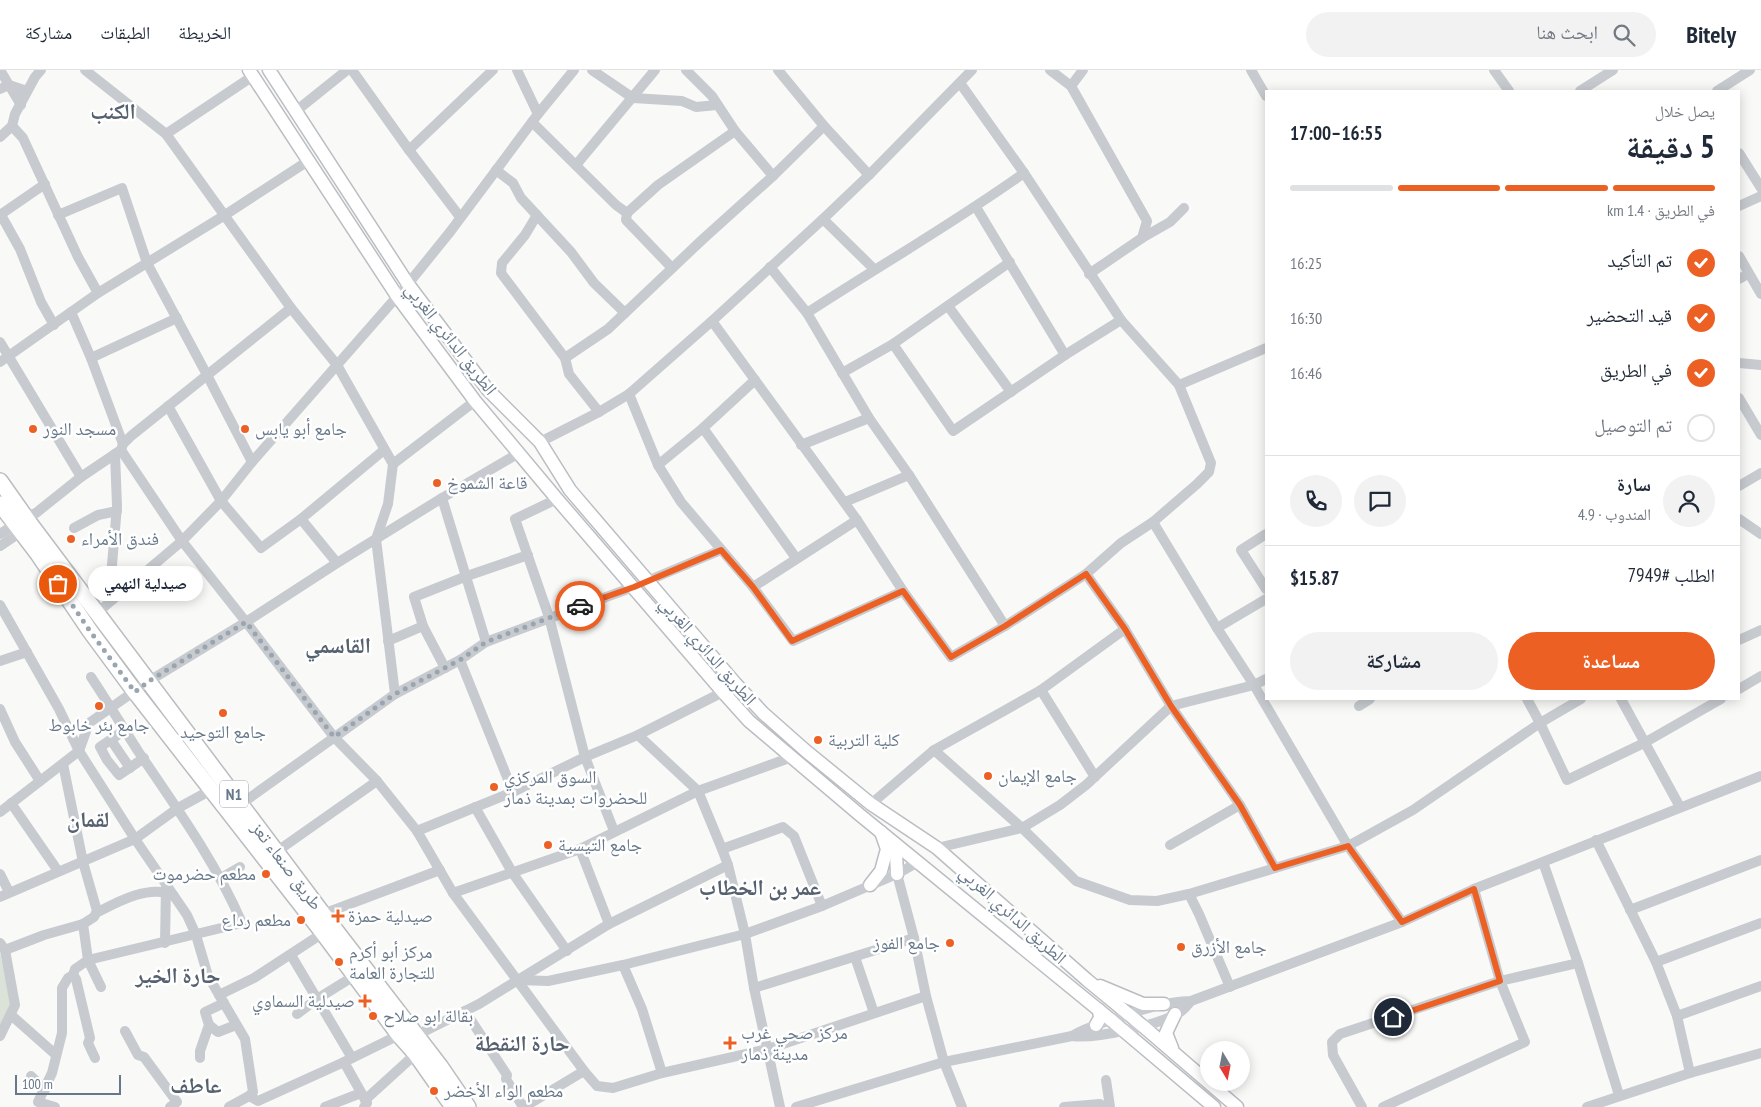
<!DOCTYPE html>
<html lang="ar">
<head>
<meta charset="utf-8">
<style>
	body { margin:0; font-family:"PT Sans Narrow","Noto Naskh Arabic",sans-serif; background:#f2f2f3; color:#1f2937; direction:rtl; height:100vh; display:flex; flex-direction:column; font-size:19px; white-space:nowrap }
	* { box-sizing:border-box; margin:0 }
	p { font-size:16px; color:#747a83 }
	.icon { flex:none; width:28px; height:28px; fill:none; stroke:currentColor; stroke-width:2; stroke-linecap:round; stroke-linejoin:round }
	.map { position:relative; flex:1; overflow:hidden; direction:ltr }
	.drawer { position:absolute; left:1265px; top:20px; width:475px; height:610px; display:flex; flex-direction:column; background:#fff; border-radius:0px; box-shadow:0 2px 12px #0003; direction:rtl }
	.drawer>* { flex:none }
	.needle { width:32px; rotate:170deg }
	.buttons { position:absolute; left:1200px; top:971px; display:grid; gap:10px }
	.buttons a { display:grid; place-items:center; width:50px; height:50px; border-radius:50%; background:#fff; box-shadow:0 2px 12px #0003; font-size:25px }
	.scale { position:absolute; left:15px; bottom:12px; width:106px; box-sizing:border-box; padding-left:5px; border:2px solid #67788a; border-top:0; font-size:14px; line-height:18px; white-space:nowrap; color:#67788a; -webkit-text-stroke:4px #fff; paint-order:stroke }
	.pin { position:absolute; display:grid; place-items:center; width:42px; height:42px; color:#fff; margin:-21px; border:2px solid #fff; border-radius:50%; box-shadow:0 1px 5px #0007 }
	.courier { position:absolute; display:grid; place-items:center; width:50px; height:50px; margin:-25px; border:4px solid #ed6024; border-radius:50%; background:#fff; color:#222; box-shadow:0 1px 6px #0007 }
	.bubble { position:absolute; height:35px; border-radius:18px; background:#fff; box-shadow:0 2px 12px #0003; font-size:16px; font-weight:700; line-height:35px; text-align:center; direction:rtl }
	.summary em { font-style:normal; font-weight:700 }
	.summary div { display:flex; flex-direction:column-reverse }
	.summary { display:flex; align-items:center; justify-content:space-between; height:85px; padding:0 25px }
	h1 { font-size:32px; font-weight:700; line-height:38px }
	.bar { display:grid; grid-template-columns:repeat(4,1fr); gap:8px 5px; align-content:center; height:60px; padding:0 25px }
	.bar i { height:6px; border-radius:4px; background:#e0e1e3 }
	.bar .active { background:#ed6024 }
	.bar p { grid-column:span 4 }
	.line { display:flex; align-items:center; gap:12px; padding:0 25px; border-top:1px solid #e0e1e3 }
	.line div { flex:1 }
	.round { display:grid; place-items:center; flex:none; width:52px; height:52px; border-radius:26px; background:#f2f2f3 }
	ol { padding:0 25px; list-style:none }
	li { display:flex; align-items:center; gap:15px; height:55px }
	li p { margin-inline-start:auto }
	li .icon { padding:5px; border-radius:50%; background:#ed6024; color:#fff; stroke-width:4 }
	li:last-child { color:#747a83 }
	li i { width:28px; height:28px; border:2px solid #e0e1e3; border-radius:50% }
	.button { display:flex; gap:10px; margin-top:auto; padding:10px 25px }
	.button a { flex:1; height:58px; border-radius:30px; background:#ed6024; color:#fff; font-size:20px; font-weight:700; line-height:58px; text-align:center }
	.button a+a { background:#f2f2f3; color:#1f2937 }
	header { display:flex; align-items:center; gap:30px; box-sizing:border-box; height:70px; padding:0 25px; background:#fff; border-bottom:1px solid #e0e1e3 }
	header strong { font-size:24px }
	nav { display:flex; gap:28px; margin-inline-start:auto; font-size:18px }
	.search { width:350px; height:45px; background:#f2f2f3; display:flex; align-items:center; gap:12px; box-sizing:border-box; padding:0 18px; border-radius:28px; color:#747a83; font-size:19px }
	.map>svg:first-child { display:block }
	.green { fill:#dbe2d8 }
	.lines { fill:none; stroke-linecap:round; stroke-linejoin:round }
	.major-casing { stroke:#babec2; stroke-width:15 }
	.highway-casing { stroke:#b9bdc0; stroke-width:18 }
	.minor { stroke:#c7cbcf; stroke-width:10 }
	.major { stroke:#fff; stroke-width:12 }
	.highway { stroke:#fff; stroke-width:15 }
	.done { stroke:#9aa5b0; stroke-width:5; stroke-dasharray:0 9 }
	.route { stroke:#ed6024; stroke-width:6 }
	.poi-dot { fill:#ed6024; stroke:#fff; stroke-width:2 }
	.labels { text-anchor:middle; stroke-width:5; stroke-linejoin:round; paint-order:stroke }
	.shield { fill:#fff; stroke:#95a0ad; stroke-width:1 }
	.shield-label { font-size:16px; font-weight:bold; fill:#67788a }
	.street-label { font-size:18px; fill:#67788a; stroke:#fff }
	.poi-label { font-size:18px; fill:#67788a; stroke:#fff; text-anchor:start }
	.district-label { font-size:22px; font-weight:bold; fill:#55616e; stroke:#fff }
</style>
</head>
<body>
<header>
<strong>Bitely</strong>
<div class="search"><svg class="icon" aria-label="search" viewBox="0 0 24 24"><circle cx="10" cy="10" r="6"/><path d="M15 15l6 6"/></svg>ابحث هنا</div>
<nav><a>الخريطة</a><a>الطبقات</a><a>مشاركة</a></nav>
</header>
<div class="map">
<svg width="1761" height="1037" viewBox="0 0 1761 1037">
	<rect width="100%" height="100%" fill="#f9f9f7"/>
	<polygon class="green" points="0,882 11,935 0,955"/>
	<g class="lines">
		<g class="major-casing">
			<g id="major">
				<polyline points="249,0 397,226 475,331 557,429 723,622 749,651 860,745 1111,950 1214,1037"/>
				<polyline points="269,0 408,214 488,320 540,372 570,420 735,613 763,643 806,681 871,734 937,778 1087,910 1144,957 1237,1037"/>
				<polyline points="888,772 896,784 897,804"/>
				<polyline points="870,815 881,801 887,779 881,762"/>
				<polyline points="1100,916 1143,934 1164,934"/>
				<polyline points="1096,955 1100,948 1099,940"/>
				<polyline points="1172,978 1166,963 1175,944"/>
			</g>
		</g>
		<g class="highway-casing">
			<g id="highway">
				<polyline points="0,411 31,455 323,844 440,996 468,1037"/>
				<polyline points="0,434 38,484 90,561 135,622 323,863 399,965 415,983 453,1037"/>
			</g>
		</g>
		<g class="minor">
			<polyline points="0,0 21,35"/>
			<polyline points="85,0 166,64 291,238 337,295 393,394 388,434 376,469 395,624"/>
			<polyline points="352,0 409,80 460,147"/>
			<polyline points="517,0 538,44"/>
			<polyline points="592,0 633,28 682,31 696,37 717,35"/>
			<polyline points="686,0 712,26 735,61 773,106"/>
			<polyline points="778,0 824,56 869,105"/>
			<polyline points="1050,0 1071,16 1147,151 1142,168 1089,204"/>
			<polyline points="1251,0 1266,26"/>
			<polyline points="1494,0 1509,21"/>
			<polyline points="1071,16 1083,0"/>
			<polyline points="0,19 9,15 27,21"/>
			<polyline points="1580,21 1613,0"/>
			<polyline points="1717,21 1750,0"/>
			<polyline points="296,41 347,0"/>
			<polyline points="532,52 616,135 627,143 626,150 672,198"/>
			<polyline points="12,56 23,68 78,187 98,223"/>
			<polyline points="166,64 253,6"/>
			<polyline points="0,67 12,56 15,44 35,7 41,0"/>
			<polyline points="409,80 493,0"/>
			<polyline points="1739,83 1761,118"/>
			<polyline points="576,95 655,0"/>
			<polyline points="496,100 513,113 521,128 571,182 594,213 625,243"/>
			<polyline points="1739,136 1761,126"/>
			<polyline points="976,137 1065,285"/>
			<polyline points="627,143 658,115 735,61"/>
			<polyline points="0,145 45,114"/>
			<polyline points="1,145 20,179 41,232 54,255"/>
			<polyline points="58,145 122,118 147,193 207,305 252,392"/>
			<polyline points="537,145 525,165 502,193 501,203 565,288 569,304 599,342"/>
			<polyline points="823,149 874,199"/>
			<polyline points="1142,168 1170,152 1184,138"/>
			<polyline points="1739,186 1761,224"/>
			<polyline points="770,197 807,243 869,348 909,405 1005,556"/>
			<polyline points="1739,209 1748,204"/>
			<polyline points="948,236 1011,322"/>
			<polyline points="71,242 91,288 123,374"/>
			<path d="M 807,243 C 879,196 954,153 1024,103"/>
			<polyline points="712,251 857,450 903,521 951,587 1005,556 1086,504 1121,473 1153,452 1197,414 1209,402 1211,393 1179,315 1121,250 1024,103 960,13"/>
			<polyline points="0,272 81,407"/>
			<polyline points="893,274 1010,192"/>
			<polyline points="91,288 177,248"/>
			<polyline points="565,288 608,259 703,169 773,106 824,56"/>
			<polyline points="0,292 98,223 225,145 308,91"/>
			<polyline points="1739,293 1761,295"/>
			<polyline points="842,303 893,274 953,361 1065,285 1121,250"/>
			<polyline points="1179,315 1266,278"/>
			<polyline points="629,324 658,395 681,432 753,517 793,571 903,521"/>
			<polyline points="1739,328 1761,365"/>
			<polyline points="168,336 221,431 261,478 301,449 384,380"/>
			<polyline points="703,358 796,488"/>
			<polyline points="540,372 599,342 629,324 712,251 823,149 869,105 972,0"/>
			<polyline points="801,375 869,348"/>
			<polyline points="121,380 182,471 246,552 334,667 377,711 417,761 453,823 584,1001 597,1016 613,1018 662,1003 768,979 926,926"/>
			<polyline points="393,394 475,331"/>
			<polyline points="658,395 703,358 755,310"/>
			<polyline points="1739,416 1761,403"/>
			<polyline points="442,428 486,572"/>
			<polyline points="557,429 515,449 549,547 585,687 614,761"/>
			<polyline points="845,432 909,405"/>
			<polyline points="301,449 337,493"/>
			<polyline points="1739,449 1761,464"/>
			<polyline points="1153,452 1217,558 1254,615 1348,776 1402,852"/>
			<polyline points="74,458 98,445 117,441"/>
			<polyline points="0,464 26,447 36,443 81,407 121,380 123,374 131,366 291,238"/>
			<polyline points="1266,464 1241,480 1266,519"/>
			<polyline points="0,476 25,459"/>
			<polyline points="1086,504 1125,559 1171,636 1240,735 1275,798"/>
			<polyline points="647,511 721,480"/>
			<polyline points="753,517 857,450"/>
			<polyline points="112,530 112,495 117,436 115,384"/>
			<polyline points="0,535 59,639 79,681 135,769 187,845 196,865 208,906 245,969 253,1022 249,1026"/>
			<polyline points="98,542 182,471 221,431 252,392 408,214 450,162 538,44 574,0"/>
			<polyline points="1217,558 1266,529"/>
			<polyline points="1739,570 1761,560"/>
			<polyline points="388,571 423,556"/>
			<polyline points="460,590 513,722"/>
			<polyline points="0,591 27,582"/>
			<polyline points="445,598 423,556 414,527 467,506 528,485"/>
			<path d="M 91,607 C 107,631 122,656 138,681 C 176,737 215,791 242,853 L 88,890 L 101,917"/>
			<polyline points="1739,619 1761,606"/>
			<polyline points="1041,620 1095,707"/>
			<polyline points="1527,629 1540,653 1567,710 1644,673 1721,629"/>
			<polyline points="1621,629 1680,737"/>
			<polyline points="1359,636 1370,629"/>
			<polyline points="0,639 15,672 40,711"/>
			<polyline points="125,660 100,677 107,690 119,705 144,688"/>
			<polyline points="638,665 698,721 722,779 728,795 745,864 754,918 780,1037"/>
			<polyline points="111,670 130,698"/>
			<polyline points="934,680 1022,758 1076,811 1130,830 1157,831 1189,824 1348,776 1413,740 1540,653 1581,629"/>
			<polyline points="11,733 58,801"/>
			<polyline points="241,734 395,624 460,590 486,572 633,517"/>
			<polyline points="871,734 934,680 1041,620 1125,559"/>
			<polyline points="475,737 512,802 567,881"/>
			<polyline points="0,742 79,681 89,653 149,611 246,552 337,493 442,428 519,383"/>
			<polyline points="417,761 513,722 585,687 638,665 723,622"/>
			<polyline points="1596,770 1656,892 1677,946 1690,1003"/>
			<polyline points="1170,775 1240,735"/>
			<polyline points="937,778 1022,758 1060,735 1086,715 1171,636 1254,615 1266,609"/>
			<polyline points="580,779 609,854"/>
			<polyline points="722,779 783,757 794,766 822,836"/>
			<polyline points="276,782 377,711"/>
			<polyline points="918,792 897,804 914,868 926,926 944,992 962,1037"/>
			<polyline points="1543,792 1578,893 1619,1025"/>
			<polyline points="0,804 9,822"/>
			<polyline points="221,808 240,797"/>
			<polyline points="453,823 580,779 698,721 792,687"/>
			<polyline points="1189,824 1199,844 1230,917"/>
			<polyline points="0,827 135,769 178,738 211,720"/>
			<polyline points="1630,840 1761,790"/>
			<path d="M 96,843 C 117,832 151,813 174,826"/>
			<polyline points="323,844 440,800"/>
			<polyline points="0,873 5,880 15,935 0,966"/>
			<polyline points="165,873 166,816"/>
			<polyline points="5,880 44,865 83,854 94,847 97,841 83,792 63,694"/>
			<polyline points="291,885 352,988"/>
			<polyline points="855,887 874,943"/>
			<polyline points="1656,892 1761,853"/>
			<polyline points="623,895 642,939 662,1003"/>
			<polyline points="73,905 76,909 90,968 88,973 95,988"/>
			<polyline points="518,910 548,911 623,895 745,864 822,836 897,804"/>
			<polyline points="754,918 914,868"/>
			<polyline points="219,925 254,908 323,863"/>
			<polyline points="465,941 507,1005 506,1009 523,1037"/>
			<polyline points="297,944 317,929 354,906"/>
			<polyline points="11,945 55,984"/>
			<polyline points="1677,946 1761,916"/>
			<polyline points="209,955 218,962 236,955"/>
			<polyline points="125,961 138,985 144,987 177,1032 170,1037"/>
			<path d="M 1072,966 C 1083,959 1096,955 1108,951 C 1135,942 1162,932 1191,931 L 1402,852 L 1474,819 L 1761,706"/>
			<polyline points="411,968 479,934 609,854 728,795"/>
			<polyline points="200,988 200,981 209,955 205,942 224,933"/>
			<polyline points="344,992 367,1033 364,1037"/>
			<polyline points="31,1006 45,1020"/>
			<polyline points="1106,1010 1110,1037"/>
			<polyline points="365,1030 420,980"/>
			<polyline points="55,1037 38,1032 52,1003 62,963 62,918 68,908 73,905 75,899 88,890 83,854"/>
			<polyline points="229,1037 249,1026 258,1031 344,992 399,965 402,962"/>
			<polyline points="325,1037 361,1023"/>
			<polyline points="524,1037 584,1001"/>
			<path d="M 796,1037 L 944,992 L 1072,966 C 1096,969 1160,955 1180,942 C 1184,940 1188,934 1191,931"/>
			<polyline points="1064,1037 1100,1034 1105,1037"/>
			<polyline points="1362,1037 1333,985 1332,972 1340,964 1500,911 1578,893"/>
			<polyline points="1383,1037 1525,972 1500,911 1474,819"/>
			<polyline points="1587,1037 1690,1003 1761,983"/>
		</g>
		<use href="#major" class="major"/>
		<use href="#highway" class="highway"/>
	</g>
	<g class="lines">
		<polyline class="done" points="58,514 90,561 135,622 149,611 246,552 334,667 395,624 460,590 486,572 580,536"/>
		<polyline class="route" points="580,536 634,517 721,480 753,517 792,571 903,521 951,587 1005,556 1086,504 1125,559 1171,636 1240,735 1275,798 1348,776 1402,852 1474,819 1500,911 1393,947"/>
	</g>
	<g class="poi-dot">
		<circle cx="33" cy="359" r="5"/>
		<circle cx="245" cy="359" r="5"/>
		<circle cx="437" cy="413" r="5"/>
		<circle cx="71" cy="469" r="5"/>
		<circle cx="99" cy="636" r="5"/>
		<circle cx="223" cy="643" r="5"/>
		<circle cx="818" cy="670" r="5"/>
		<circle cx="988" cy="706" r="5"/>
		<circle cx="494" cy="717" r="5"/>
		<circle cx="548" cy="775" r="5"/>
		<circle cx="266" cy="804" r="5"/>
		<path d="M335.5 838.5h5v5h5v5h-5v5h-5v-5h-5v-5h5z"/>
		<circle cx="301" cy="850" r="5"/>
		<circle cx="950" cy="873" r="5"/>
		<circle cx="1181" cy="877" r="5"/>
		<circle cx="339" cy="892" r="5"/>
		<path d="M362.5 923.5h5v5h5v5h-5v5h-5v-5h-5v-5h5z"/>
		<circle cx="373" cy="946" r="5"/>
		<path d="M727.5 965.5h5v5h5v5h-5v5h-5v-5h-5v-5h5z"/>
		<circle cx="434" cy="1021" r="5"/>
	</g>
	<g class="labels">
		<rect class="shield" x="220" y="710.5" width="28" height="27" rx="4"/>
		<g class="shield-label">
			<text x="234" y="730">N1</text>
		</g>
		<g class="street-label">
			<text transform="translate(451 269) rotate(52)" y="6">الطريق الدائري الغربي</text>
			<text transform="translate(708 581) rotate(49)" y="6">الطريق الدائري الغربي</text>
			<text transform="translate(287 796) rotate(53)" y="6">طريق صنعاء تعز</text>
			<text transform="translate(1013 845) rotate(42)" y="6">الطريق الدائري الغربي</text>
		</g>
		<g class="poi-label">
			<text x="43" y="365">مسجد النور</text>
			<text x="255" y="365">جامع أبو يابس</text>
			<text x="447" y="419">قاعة الشموخ</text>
			<text x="81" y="475">فندق الأمراء</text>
			<text x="99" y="661" text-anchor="middle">جامع بئر خابوط</text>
			<text x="223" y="668" text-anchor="middle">جامع التوحيد</text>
			<text x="828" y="676">كلية التربية</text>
			<text x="998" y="712">جامع الإيمان</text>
			<text x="504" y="713">السوق المركزي<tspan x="504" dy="21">للحضروات بمدينة ذمار</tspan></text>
			<text x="558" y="781">جامع التيسية</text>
			<text x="256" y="810" text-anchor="end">مطعم حضرموت</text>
			<text x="348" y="852">صيدلية حمزة</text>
			<text x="291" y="856" text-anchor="end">مطعم رداع</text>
			<text x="940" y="879" text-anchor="end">جامع الفوز</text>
			<text x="1191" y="883">جامع الأزرق</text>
			<text x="349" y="888">مركز أبو أكرم<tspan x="349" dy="21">للتجارة العامة</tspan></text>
			<text x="355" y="937" text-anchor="end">صيدلية السماوي</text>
			<text x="383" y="952">بقالة ابو صلاح</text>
			<text x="741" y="969">مركز صحي غرب<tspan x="741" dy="21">مدينة ذمار</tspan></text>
			<text x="444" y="1027">مطعم الواء الأخضر</text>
		</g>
		<g class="district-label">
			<text x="113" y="49">الكنب</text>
			<text x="338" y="583">القاسمي</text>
			<text x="88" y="757">لقمان</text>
			<text x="760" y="825">عمر بن الخطاب</text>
			<text x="178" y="913">حارة الخير</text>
			<text x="522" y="981">حارة النقطة</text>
			<text x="196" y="1023">عاطف</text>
		</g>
	</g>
</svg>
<div class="buttons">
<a><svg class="needle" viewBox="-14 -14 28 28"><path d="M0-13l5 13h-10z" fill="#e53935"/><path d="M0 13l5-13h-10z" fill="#747a83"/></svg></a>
</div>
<div class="scale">100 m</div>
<div class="pin" style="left:58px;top:514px;background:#ea580c"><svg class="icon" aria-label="bag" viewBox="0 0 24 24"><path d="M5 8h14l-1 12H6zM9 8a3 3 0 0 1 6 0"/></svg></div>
<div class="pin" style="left:1393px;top:947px;background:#1f2937"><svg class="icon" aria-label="home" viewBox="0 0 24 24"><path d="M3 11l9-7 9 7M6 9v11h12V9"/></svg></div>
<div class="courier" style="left:580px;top:536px"><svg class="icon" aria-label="car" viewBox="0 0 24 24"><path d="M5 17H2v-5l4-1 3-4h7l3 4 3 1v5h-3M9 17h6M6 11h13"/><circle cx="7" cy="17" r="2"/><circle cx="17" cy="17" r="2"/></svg></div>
<div class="bubble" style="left:88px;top:496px;width:115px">صيدلية النهمي</div>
<section class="drawer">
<div class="summary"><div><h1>5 دقيقة</h1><p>يصل خلال</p></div><em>16:55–17:00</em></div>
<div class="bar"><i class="active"></i><i class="active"></i><i class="active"></i><i></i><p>في الطريق · 1.4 km</p></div>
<ol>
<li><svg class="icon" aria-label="check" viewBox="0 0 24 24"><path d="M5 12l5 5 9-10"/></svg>تم التأكيد<p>16:25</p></li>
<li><svg class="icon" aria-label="check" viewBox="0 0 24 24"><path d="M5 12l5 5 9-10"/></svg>قيد التحضير<p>16:30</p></li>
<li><svg class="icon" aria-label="check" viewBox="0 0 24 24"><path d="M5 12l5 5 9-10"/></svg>في الطريق<p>16:46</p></li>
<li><i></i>تم التوصيل</li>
</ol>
<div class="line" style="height:90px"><a class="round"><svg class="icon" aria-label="person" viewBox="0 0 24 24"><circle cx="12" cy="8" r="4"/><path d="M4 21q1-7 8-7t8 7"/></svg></a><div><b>سارة</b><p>المندوب · 4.9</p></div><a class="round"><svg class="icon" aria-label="chat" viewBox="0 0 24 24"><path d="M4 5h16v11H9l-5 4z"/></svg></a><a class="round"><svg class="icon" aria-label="phone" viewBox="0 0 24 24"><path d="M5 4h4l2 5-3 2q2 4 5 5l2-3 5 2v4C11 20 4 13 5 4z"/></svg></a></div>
<div class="line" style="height:65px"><div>الطلب #7949</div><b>$15.87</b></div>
<div class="button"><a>مساعدة</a><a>مشاركة</a></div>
</section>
</div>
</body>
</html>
